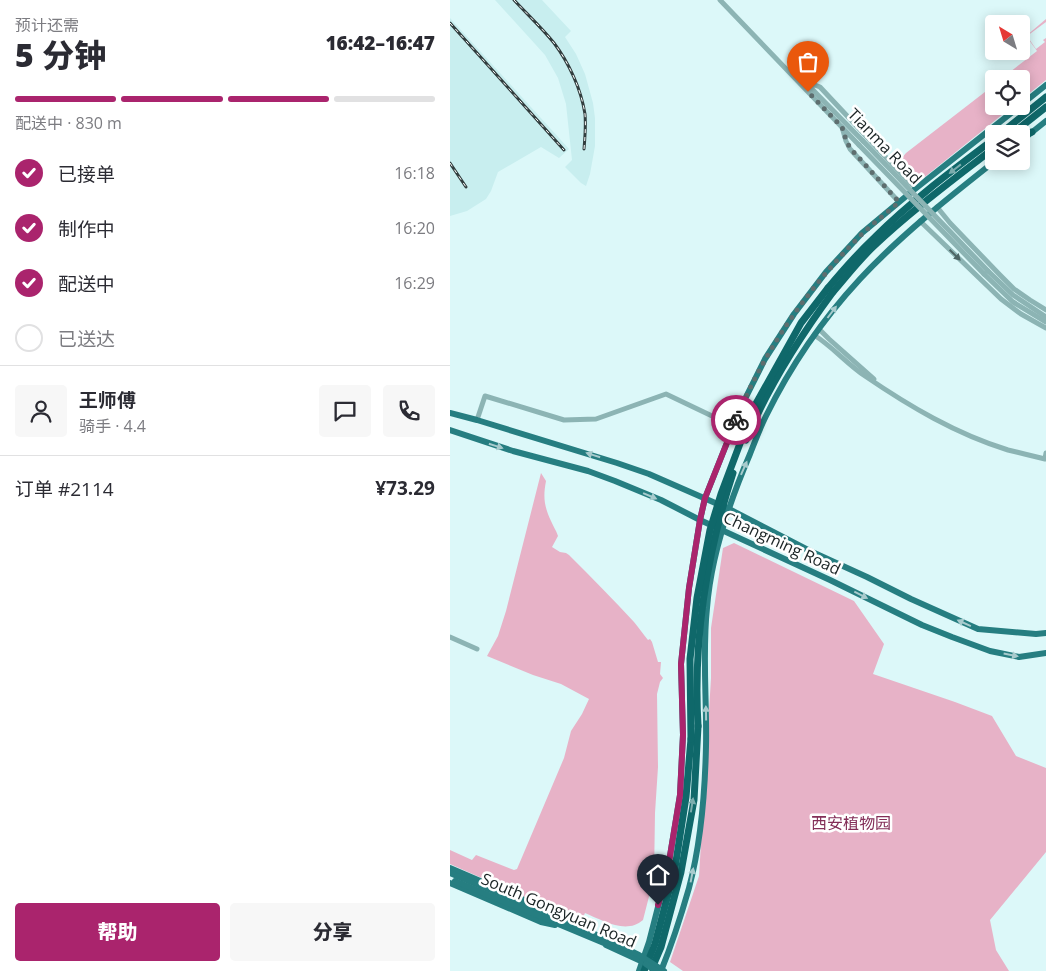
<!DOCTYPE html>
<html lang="zh">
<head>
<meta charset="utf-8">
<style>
	body { margin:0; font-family:"Open Sans","Noto Sans SC",sans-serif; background:#f7f7f7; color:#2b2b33; height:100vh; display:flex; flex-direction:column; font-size:19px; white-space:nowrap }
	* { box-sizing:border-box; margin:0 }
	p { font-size:16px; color:#7c7c81 }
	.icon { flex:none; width:28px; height:28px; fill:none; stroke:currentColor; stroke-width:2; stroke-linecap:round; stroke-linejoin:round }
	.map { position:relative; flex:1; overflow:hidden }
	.panel { display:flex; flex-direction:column; background:#fff; width:450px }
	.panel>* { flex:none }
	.needle { width:32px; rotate:322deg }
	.fabs { position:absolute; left:535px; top:15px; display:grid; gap:10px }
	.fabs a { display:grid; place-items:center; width:45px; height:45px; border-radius:5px; background:#fff; box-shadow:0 2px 12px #0003; font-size:25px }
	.pin { position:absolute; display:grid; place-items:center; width:42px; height:42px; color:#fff; margin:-51px -21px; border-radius:50% 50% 50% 0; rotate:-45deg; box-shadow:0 0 5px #0007 }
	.pin .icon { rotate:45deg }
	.courier { position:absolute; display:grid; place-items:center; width:50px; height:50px; margin:-25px; border:4px solid #aa246d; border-radius:50%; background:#fff; color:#222; box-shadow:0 1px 6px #0007 }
	.head em { font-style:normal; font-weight:800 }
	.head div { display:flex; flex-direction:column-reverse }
	.head { display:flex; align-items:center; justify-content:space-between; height:85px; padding:0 15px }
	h1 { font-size:32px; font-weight:800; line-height:38px }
	.bar { display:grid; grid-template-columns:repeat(4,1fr); gap:8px 5px; align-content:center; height:60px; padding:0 15px }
	.bar i { height:6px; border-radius:4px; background:#e1e1e2 }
	.bar .on { background:#aa246d }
	.bar p { grid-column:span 4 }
	.line { display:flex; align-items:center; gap:12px; padding:0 15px; border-top:1px solid #e1e1e2 }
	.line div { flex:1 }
	.round { display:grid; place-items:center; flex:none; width:52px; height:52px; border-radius:5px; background:#f7f7f7 }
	ol { padding:0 15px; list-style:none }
	li { display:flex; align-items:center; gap:15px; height:55px }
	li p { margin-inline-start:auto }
	li .icon { padding:5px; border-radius:50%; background:#aa246d; color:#fff; stroke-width:4 }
	li:last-child { color:#7c7c81 }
	li i { width:28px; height:28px; border:2px solid #e1e1e2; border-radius:50% }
	.action { display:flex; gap:10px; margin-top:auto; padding:10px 15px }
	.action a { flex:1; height:58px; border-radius:5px; background:#aa246d; color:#fff; font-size:20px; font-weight:800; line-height:58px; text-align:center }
	.action a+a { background:#f7f7f7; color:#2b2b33 }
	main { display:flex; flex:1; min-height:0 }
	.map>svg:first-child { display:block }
	.built { fill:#c8eeef }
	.green { fill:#e7b2c7 }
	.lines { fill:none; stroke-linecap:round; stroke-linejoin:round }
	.minor { stroke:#8cb4b4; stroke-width:5 }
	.major { stroke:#267e81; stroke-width:6 }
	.highway { stroke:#0f686a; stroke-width:7 }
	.rail-casing { stroke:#313d3e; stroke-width:3 }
	.rail { stroke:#fff; stroke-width:1; stroke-dasharray:4; stroke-linecap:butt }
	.minor-bridge { stroke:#8cb4b4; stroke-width:5 }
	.major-bridge { stroke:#267e81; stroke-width:6 }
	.highway-bridge { stroke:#0f686a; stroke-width:7 }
	.oneway { fill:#7bacad }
	.oneway2 { fill:#4d6565 }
	.oneway3 { fill:#a8cbcd }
	.done { stroke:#5e6e6f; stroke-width:5; stroke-dasharray:0 9 }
	.route { stroke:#aa246d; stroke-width:6 }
	.labels { text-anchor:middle; stroke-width:5; stroke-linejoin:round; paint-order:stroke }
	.street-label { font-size:16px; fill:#1a2425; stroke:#fff }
	.park-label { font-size:16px; fill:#832e58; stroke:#fff }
</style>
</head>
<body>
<main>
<section class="panel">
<div class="head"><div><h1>5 分钟</h1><p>预计还需</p></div><em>16:42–16:47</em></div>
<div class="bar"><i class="on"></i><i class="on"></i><i class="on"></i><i></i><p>配送中 · 830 m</p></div>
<ol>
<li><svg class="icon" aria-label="check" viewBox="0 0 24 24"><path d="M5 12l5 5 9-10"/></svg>已接单<p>16:18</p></li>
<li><svg class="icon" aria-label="check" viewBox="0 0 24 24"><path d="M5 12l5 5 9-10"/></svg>制作中<p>16:20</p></li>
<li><svg class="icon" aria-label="check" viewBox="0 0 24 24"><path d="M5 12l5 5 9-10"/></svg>配送中<p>16:29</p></li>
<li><i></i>已送达</li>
</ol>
<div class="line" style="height:90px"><a class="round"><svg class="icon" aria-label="person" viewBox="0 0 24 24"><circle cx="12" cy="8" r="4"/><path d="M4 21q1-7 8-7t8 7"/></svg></a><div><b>王师傅</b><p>骑手 · 4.4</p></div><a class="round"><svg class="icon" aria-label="chat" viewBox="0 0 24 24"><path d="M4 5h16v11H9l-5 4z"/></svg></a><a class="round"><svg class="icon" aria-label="phone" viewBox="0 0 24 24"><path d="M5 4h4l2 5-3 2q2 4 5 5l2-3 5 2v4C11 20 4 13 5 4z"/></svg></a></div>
<div class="line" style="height:65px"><div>订单 #2114</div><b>¥73.29</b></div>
<div class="action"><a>帮助</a><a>分享</a></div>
</section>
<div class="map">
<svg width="596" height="971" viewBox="0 0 596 971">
	<rect width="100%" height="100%" fill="#dcf8f9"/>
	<g class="built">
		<polygon points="45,0 92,0 121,31 115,37 126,54 135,74 143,103 145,118 145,146 140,174 136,186 131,183 115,167 122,160 116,104 108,78 95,55"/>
		<polygon points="0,18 119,149 109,158 91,147 48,172 41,191 36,199 17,211 0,216"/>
	</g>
	<g class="green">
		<polygon points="596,19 596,22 577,36 586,49 595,42 593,40 596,38 596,80 571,100 571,79 551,79 587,51 576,36"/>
		<polygon points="544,85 544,106 563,106 471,180 463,177 451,163 453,162 451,159 456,153"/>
		<path d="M 91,473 L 96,481 C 93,497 94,506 101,521 C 103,526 106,530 108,536 L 102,547 L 110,552 L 116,553 L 119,555 C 141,577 163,599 184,622 C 189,628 193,634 198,640 L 200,639 L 202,642 L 208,662 L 211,662 L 210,674 L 213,678 L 210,682 L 207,694 L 208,767 L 205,813 L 204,877 L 193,920 C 176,935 152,920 135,913 L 132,920 L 113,914 L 0,864 L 0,850 L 22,860 L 26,855 L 64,870 L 67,869 L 114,758 L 121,731 L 132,714 L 139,699 L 111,684 L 83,675 L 37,656 L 48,636 L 56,611 Z"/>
		<polygon points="284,543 404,601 434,644 423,674 505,702 542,716 566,756 596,768 596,852 540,920 546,950 559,971 233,971 220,962 249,876 261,678 261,628 273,548"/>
	</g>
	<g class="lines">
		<g class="minor">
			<polyline points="270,0 409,145"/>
			<polyline points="357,85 359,86 413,141"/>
			<polyline points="359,86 365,85 370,87 459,182 466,188"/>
			<polyline points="392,127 396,141 400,149 449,202"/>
			<polyline points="487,207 500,223 550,275 564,289 580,300 596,310"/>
			<polyline points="470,221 551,299 571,314 596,328"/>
			<polyline points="538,271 563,295 596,317"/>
			<polyline points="534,274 563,302 596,322"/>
			<polyline points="369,329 379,339 424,379"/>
			<path d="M 364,335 C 383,347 397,364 415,376 C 459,406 506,434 558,450 C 570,453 583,456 595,459 L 596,453"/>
			<polyline points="27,420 35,396 114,420 146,419 216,394 283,426"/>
			<polyline points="0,637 27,649"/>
		</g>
		<g class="major">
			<polyline points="571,105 596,85"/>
			<polyline points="571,141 596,121"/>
			<polyline points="0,413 27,420 167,463 199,474 279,509 360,551 417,577 461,599 528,629 586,634 596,633"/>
			<polyline points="0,430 63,451 138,471 165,481 211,500 250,520 380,580 472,625 502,637 540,651 569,657 596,653"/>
			<polyline points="0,868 93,908 107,916"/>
			<polyline points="0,873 7,876"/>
			<polyline points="0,883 91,922 105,925"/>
			<polyline points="156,945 193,962"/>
			<polyline points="189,971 199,942 218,868 230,795 233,735 231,664 239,588 250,520 255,498 292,405 315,359 344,314 376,272 412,233 460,193 570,106"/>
			<path d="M 211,971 C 222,944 231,916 239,888 C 251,843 255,793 256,746 C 257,700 252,654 257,608 C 261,555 279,503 300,454 C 305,441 310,428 316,416 C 340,367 373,319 410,279 C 451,235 498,198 545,161"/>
		</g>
		<g class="highway">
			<polyline points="550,134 596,97"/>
			<polyline points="562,134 596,107"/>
			<polyline points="571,135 582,132"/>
			<path d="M 378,288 C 393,270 408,253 425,237 C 461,201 503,170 544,139"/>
			<path d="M 383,292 C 396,277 409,260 424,246 C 461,211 503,180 544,148"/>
			<polyline points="202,968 211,947 231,872 244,800 248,726"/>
			<polyline points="194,971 205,944 225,868 236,797 241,739"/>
		</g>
		<g class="rail-casing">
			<g id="rail">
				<path d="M 64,0 C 77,14 92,28 104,43 C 119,63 131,89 135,114 C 136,126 135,137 134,149"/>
				<polyline points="0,23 114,150"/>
				<polyline points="0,163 16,187"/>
			</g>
		</g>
		<use href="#rail" class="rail"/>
		<g class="minor-bridge">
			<polyline points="413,141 538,271"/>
			<polyline points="409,145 534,274"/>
		</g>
		<g class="major-bridge">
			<polyline points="7,876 154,938 189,955 214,971"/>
			<polyline points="5,881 161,946"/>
			<polyline points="196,964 206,971"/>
		</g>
		<g class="highway-bridge">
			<path d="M 296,440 C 318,387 349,338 383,292"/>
			<path d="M 248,726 C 243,639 256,556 283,473"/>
			<polyline points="241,739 240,659 247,598 260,530 271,494 303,409 351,323 378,288"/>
		</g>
	</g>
	<defs><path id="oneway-solid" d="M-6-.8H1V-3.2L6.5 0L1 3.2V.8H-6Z" transform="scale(1.25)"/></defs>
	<g class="oneway">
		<use href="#oneway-solid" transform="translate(505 169) rotate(142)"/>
		<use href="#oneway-solid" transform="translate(242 805) rotate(-81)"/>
	</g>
	<use class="oneway2" href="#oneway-solid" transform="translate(505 255) rotate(44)"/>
	<g class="oneway3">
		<use href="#oneway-solid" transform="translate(382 312) rotate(-53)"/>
		<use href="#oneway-solid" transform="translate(46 446) rotate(18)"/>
		<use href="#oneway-solid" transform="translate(143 455) rotate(-163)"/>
		<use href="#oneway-solid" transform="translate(294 468) rotate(-66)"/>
		<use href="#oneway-solid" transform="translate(200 496) rotate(23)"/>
		<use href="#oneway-solid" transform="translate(411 595) rotate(27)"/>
		<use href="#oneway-solid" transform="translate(514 623) rotate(-156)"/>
		<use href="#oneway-solid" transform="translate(561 655) rotate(11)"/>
		<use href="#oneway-solid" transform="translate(256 713) rotate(-91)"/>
		<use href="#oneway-solid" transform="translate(242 875) rotate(-79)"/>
	</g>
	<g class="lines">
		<path class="done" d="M 286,420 C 314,350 359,287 411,235 C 423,223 437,213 449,202 L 400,148 L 396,140 L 392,127 L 358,92"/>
		<polyline class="route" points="208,905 218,868 230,795 233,735 231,664 239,588 250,520 255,498 286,420"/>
	</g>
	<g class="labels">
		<g class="street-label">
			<text transform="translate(435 146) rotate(46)" y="6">Tianma Road</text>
			<text transform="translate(332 543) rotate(25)" y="6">Changming Road</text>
			<text transform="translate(109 910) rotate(23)" y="6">South Gongyuan Road</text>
		</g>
		<g class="park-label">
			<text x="401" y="829">西安植物园</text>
		</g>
	</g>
</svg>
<div class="fabs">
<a><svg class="needle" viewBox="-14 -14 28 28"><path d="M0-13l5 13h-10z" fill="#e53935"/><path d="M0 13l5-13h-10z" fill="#7c7c81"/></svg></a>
<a><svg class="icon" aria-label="locate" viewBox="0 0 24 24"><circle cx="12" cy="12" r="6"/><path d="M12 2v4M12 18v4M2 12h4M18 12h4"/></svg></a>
<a><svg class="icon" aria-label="layers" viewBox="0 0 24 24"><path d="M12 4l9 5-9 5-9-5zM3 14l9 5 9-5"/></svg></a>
</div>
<div class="pin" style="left:358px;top:92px;background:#ea580c"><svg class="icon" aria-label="bag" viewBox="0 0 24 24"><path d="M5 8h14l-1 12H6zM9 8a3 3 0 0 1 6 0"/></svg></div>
<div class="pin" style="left:208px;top:905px;background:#1f2937"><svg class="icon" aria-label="home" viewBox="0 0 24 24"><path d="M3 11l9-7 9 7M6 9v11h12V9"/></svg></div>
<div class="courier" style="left:286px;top:420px"><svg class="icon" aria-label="bike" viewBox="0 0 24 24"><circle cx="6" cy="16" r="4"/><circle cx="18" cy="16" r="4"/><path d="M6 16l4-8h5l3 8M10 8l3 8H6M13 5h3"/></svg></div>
</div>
</main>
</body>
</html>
